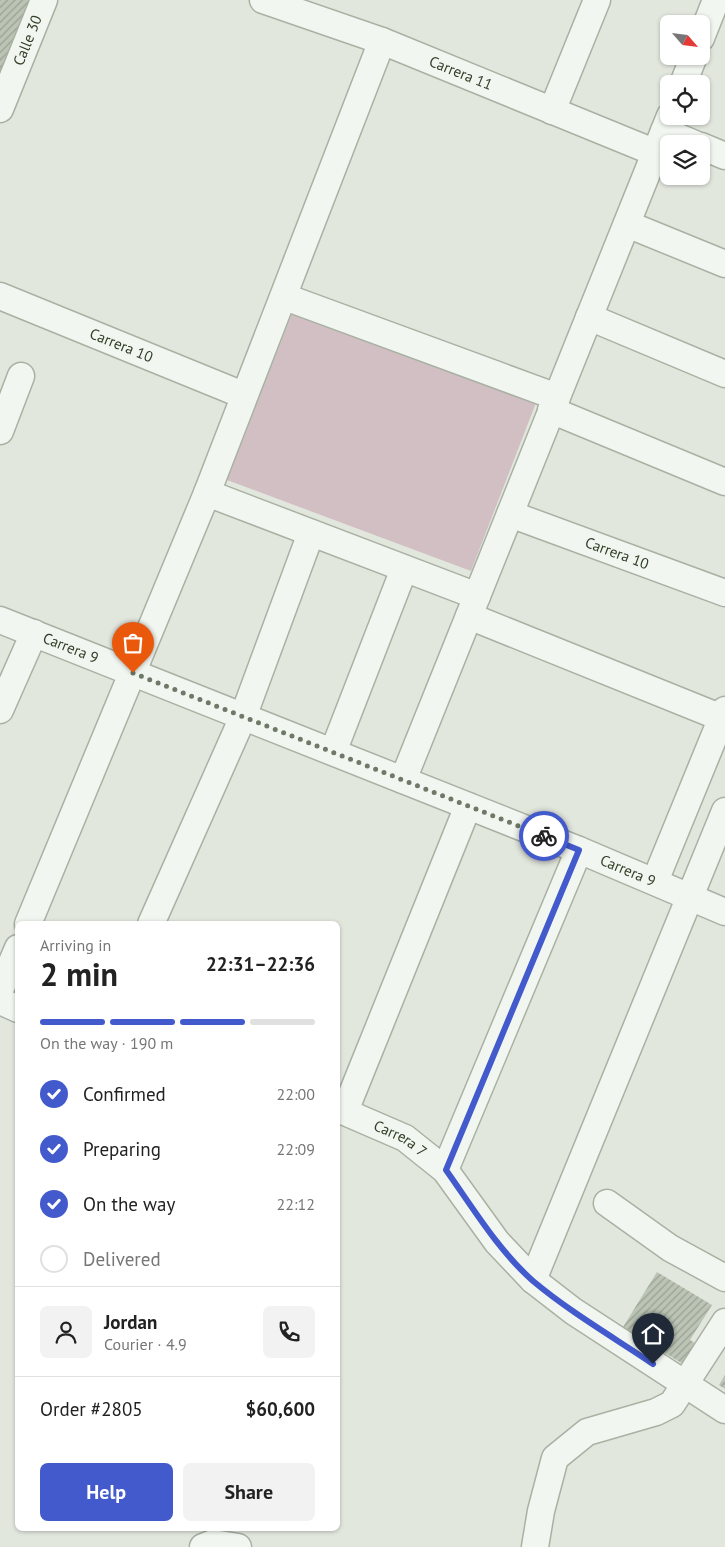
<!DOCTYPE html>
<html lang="en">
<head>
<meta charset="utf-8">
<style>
	body { margin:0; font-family:"PT Sans",sans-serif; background:#f2f2f2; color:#222; height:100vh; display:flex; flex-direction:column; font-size:19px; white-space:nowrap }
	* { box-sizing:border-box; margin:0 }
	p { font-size:16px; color:#767676 }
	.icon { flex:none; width:28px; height:28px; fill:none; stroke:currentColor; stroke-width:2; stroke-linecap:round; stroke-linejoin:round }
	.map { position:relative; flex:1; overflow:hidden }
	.drawer { position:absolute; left:15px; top:921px; width:325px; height:610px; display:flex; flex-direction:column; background:#fff; border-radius:8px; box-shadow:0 1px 4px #0004 }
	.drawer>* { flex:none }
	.needle { width:32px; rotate:118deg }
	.tools { position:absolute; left:660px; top:15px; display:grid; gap:10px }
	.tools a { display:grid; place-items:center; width:50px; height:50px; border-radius:8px; background:#fff; box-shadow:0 1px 4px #0004; font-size:25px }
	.pin { position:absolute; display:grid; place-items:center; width:42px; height:42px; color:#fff; margin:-51px -21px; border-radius:50% 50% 50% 0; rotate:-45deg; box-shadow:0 0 5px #0007 }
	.pin .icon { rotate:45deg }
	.courier { position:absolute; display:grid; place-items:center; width:50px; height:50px; margin:-25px; border:4px solid #435acc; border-radius:50%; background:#fff; color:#222; box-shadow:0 1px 6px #0007 }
	.headline em { font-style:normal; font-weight:700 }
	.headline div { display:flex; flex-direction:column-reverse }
	.headline { display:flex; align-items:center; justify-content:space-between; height:85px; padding:0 25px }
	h1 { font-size:32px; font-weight:700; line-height:38px }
	.bar { display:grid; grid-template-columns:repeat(4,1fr); gap:8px 5px; align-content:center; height:60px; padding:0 25px }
	.bar i { height:6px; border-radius:4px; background:#e0e0e0 }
	.bar .active { background:#435acc }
	.bar p { grid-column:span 4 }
	.line { display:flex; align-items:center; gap:12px; padding:0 25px; border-top:1px solid #e0e0e0 }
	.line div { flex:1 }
	.round { display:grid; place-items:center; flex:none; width:52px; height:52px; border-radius:8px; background:#f2f2f2 }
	ol { padding:0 25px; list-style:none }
	li { display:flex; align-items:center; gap:15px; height:55px }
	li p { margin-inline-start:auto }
	li .icon { padding:5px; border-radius:50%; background:#435acc; color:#fff; stroke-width:4 }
	li:last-child { color:#767676 }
	li i { width:28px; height:28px; border:2px solid #e0e0e0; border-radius:50% }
	.button { display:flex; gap:10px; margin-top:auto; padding:10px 25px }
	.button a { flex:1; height:58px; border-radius:8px; background:#435acc; color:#fff; font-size:20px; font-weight:700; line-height:58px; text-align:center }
	.button a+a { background:#f2f2f2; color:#222 }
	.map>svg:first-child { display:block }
	.garden { fill:#d1bfc4 }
	.building { fill:url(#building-hatch) }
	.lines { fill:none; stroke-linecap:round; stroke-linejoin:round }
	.minor-casing { stroke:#a9b1a3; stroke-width:29 }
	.minor { stroke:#f2f6f0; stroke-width:26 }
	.done { stroke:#6e7967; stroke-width:5; stroke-dasharray:0 9 }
	.route { stroke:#435acc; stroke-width:6 }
	.labels { text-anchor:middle; stroke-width:4.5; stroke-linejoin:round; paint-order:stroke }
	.street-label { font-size:15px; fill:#303e27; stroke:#f1f5ed }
</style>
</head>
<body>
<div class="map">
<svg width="725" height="1547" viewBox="0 0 725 1547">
	<defs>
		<pattern id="building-hatch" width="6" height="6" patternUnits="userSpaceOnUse" patternTransform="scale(1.25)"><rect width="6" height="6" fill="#bbc4b5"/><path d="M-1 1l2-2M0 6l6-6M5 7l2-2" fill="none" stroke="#98a193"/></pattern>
	</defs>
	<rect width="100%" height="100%" fill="#e2e7de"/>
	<polygon class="garden" points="293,311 536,403 471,571 227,480"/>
	<g class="building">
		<polygon points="0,0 29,0 0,72"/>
		<polygon points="657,1272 712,1305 690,1340 695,1343 683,1364 623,1327"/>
		<polygon points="725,1375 725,1389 719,1385"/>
	</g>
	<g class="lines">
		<g class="minor-casing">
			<g id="minor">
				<path id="s1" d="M 263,0 L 382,41 L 656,153"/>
				<polyline points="701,38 716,0"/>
				<polyline points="683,84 694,56"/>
				<path id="s2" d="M 0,109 L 44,0"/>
				<polyline points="552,111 597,0"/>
				<polyline points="664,131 695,144"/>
				<polyline points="701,146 725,156"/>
				<polyline points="627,224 725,264"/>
				<path id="s3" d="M 0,296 L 243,395"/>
				<polyline points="285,297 557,397"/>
				<polyline points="589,317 725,374"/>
				<polyline points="551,410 725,482"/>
				<polyline points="0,431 21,376"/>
				<polyline points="207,493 477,596"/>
				<path id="s4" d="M 510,514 L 725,593"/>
				<polyline points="469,616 722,718"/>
				<path id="s5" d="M 0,620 L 579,850 L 725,912"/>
				<polyline points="0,710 34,633"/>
				<polyline points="333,752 404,569"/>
				<polyline points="403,780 670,116"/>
				<polyline points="655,881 725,710"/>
				<polyline points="28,924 207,493 382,41"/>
				<polyline points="151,924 243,717 311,533"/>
				<polyline points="0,990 18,948"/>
				<polyline points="0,1001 18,1009"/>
				<path id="s6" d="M 338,1109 L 405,1138 L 445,1170 L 497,1242 L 533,1280 L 573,1311 L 725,1410"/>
				<polyline points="345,1111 468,806"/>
				<polyline points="445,1170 579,850"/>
				<polyline points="607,1203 670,1248 725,1278"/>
				<polyline points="533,1280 725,811"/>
				<polyline points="203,1547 213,1543 238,1547"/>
				<polyline points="535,1547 541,1511 555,1458 587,1432 656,1412 672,1404 725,1322"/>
			</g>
		</g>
		<use href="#minor" class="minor"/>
	</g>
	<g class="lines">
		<polyline class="done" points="133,673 544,836"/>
		<path class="route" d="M 544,836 L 579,850 L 446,1170 C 473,1208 498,1250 533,1281 C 570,1312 613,1337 653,1364"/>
	</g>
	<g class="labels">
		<g class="street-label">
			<text dy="5" stroke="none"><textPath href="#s2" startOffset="74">Calle 30</textPath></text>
			<text dy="5" stroke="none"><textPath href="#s1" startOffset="211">Carrera 11</textPath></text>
			<text dy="5" stroke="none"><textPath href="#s3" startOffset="131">Carrera 10</textPath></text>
			<text dy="5" stroke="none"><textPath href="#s4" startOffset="114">Carrera 10</textPath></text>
			<text dy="5" stroke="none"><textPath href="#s5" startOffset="76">Carrera 9</textPath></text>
			<text dy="5" stroke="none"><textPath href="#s5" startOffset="676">Carrera 9</textPath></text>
			<text dy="5" stroke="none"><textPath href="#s6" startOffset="69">Carrera 7</textPath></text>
		</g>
	</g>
</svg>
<div class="tools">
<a><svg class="needle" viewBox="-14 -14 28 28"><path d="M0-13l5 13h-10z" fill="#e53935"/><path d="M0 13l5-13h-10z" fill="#767676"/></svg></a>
<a><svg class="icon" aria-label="locate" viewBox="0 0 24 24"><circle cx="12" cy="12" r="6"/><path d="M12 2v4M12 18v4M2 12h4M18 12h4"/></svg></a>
<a><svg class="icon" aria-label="layers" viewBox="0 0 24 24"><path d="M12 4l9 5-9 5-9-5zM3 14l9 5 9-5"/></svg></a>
</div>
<div class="pin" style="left:133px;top:673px;background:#ea580c"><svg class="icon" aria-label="bag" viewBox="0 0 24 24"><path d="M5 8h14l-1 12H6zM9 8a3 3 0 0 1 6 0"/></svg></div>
<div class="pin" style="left:653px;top:1364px;background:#1f2937"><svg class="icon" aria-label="home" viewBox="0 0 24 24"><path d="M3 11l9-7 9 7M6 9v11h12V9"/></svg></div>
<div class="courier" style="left:544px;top:836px"><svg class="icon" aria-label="bike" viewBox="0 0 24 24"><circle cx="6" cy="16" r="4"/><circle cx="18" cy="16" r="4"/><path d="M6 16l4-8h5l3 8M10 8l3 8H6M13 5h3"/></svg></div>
<section class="drawer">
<div class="headline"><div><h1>2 min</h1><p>Arriving in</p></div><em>22:31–22:36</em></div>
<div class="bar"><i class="active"></i><i class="active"></i><i class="active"></i><i></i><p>On the way · 190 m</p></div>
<ol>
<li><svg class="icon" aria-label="check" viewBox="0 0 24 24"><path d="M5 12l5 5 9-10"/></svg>Confirmed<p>22:00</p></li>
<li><svg class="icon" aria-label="check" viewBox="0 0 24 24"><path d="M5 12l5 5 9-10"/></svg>Preparing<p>22:09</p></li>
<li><svg class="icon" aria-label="check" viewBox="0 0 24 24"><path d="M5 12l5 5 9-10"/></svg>On the way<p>22:12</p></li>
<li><i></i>Delivered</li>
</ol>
<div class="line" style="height:90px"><a class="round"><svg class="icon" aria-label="person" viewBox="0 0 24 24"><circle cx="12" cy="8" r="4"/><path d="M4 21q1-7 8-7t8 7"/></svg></a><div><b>Jordan</b><p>Courier · 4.9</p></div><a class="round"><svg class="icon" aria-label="phone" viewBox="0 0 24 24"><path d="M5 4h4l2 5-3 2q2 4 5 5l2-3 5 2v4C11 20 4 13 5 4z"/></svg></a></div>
<div class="line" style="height:65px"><div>Order #2805</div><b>$60,600</b></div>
<div class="button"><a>Help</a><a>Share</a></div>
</section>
</div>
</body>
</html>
